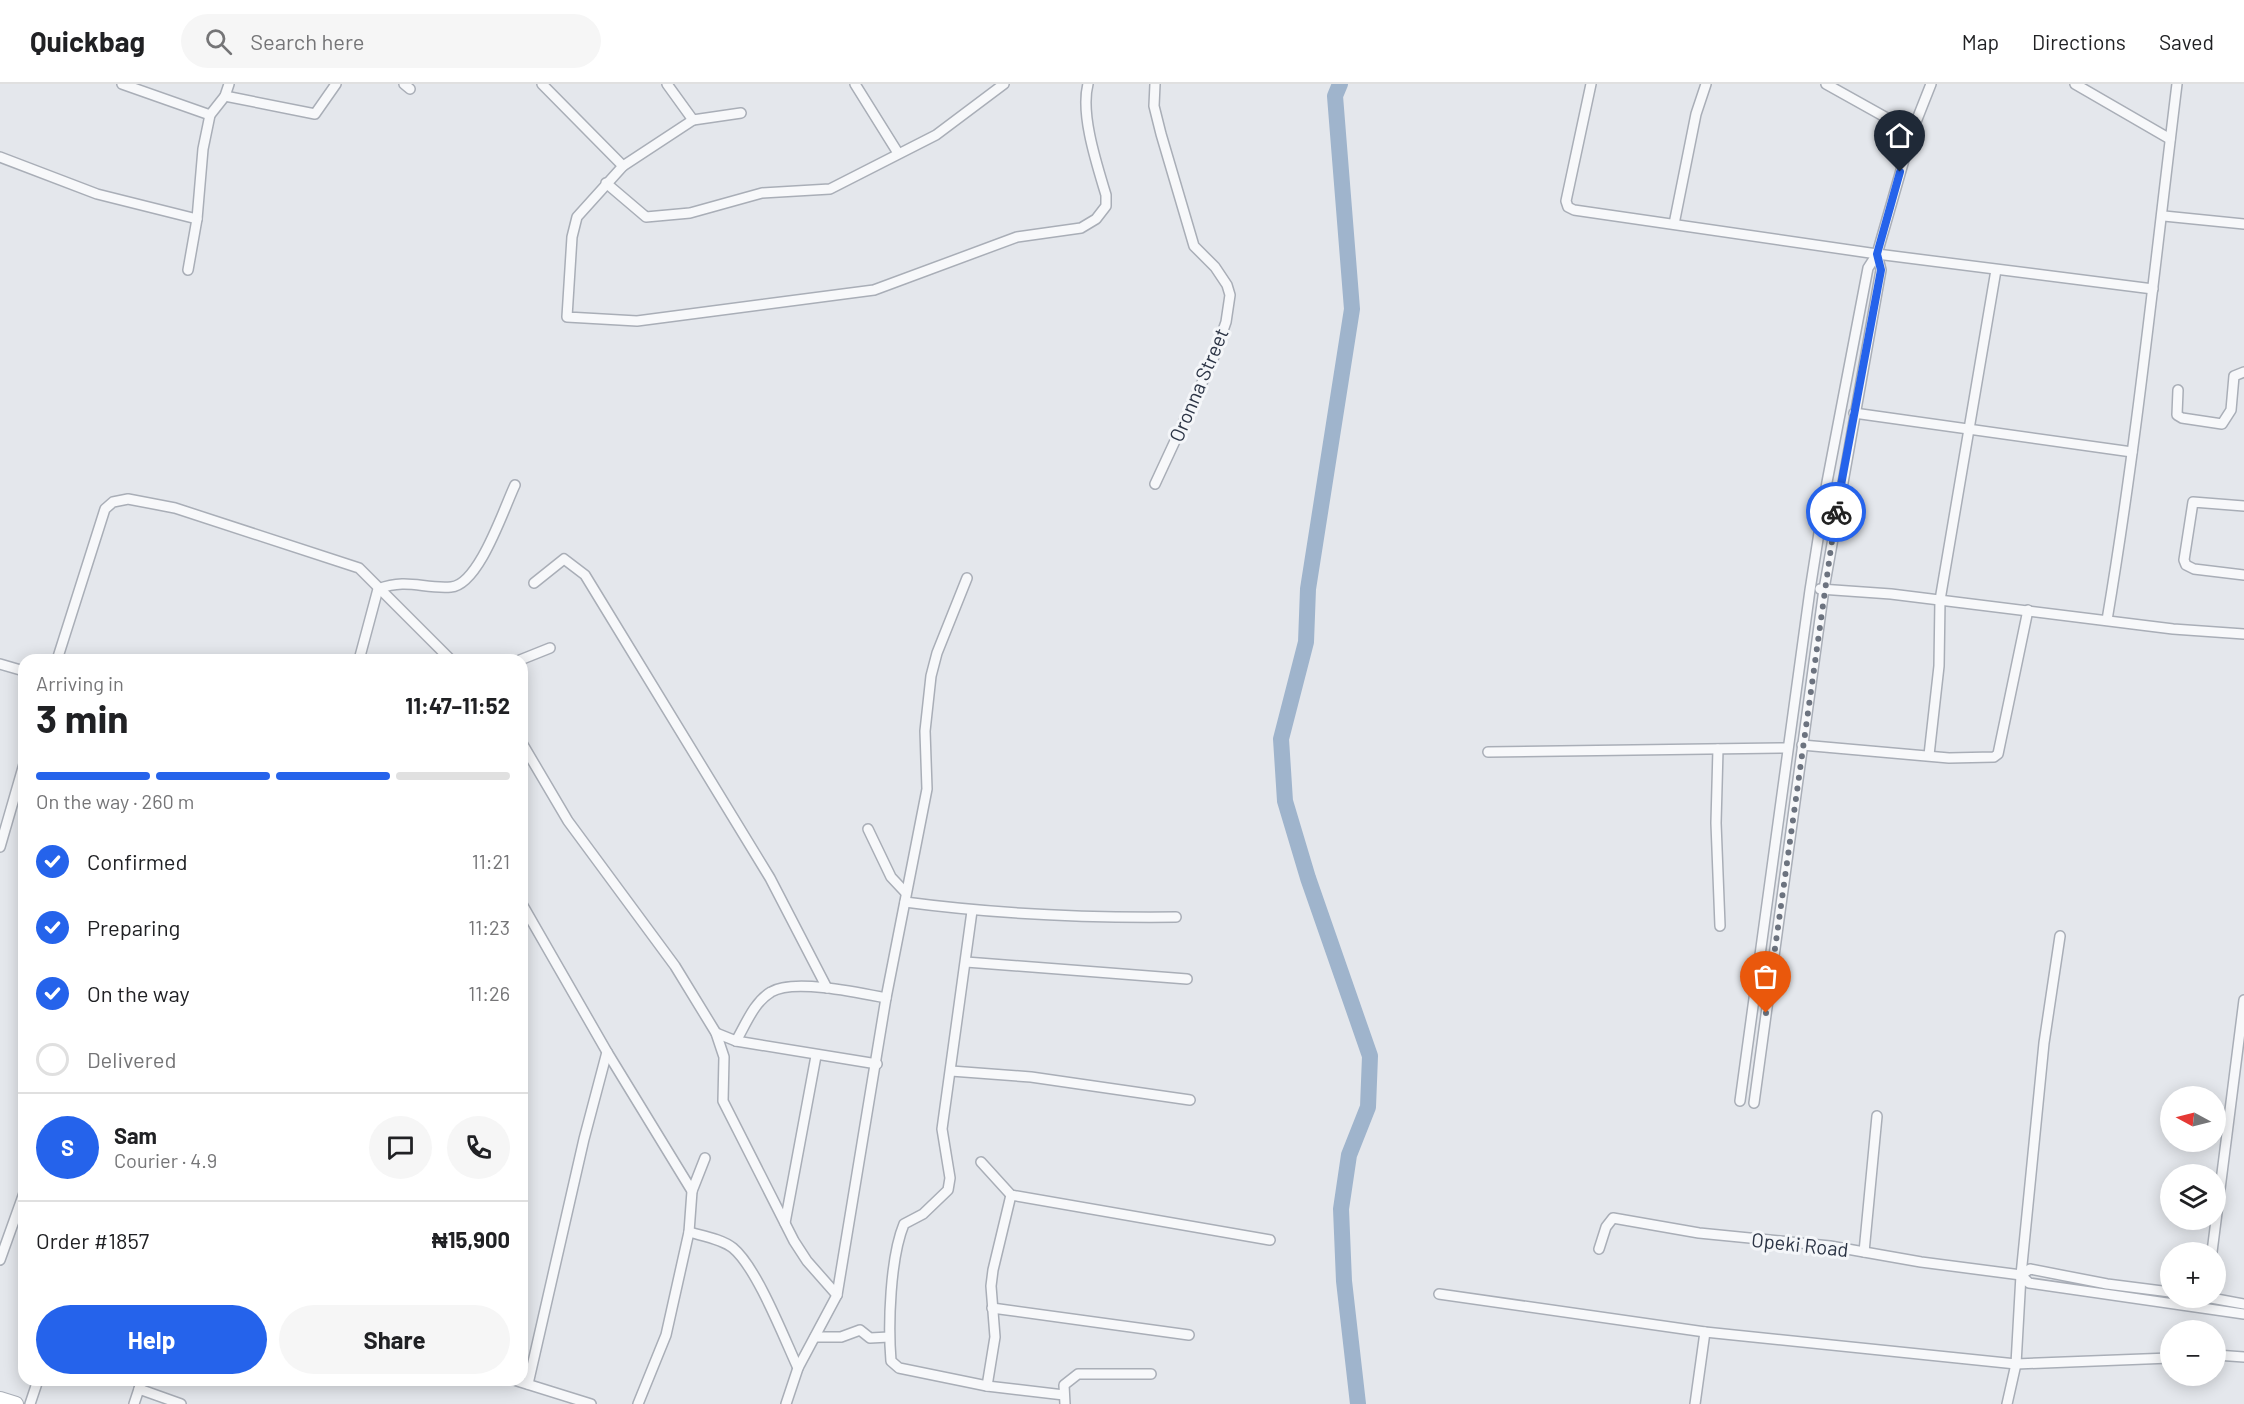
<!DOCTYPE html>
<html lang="en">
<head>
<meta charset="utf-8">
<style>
	body { margin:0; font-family:Barlow,sans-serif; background:#f6f6f6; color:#202124; height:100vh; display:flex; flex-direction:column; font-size:22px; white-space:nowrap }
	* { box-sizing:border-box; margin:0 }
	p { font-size:20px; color:#757577 }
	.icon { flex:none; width:33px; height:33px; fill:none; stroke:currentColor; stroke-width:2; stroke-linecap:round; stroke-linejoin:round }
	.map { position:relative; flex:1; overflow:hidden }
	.panel { position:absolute; left:18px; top:570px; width:510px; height:732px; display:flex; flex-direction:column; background:#fff; border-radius:18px; box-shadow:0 3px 15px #0003 }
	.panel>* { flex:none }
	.needle { width:39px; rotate:277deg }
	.buttons { position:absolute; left:2160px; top:1002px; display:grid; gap:12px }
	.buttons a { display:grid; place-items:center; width:66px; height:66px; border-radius:50%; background:#fff; box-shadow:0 3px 15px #0003; font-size:30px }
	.pin { position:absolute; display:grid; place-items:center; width:51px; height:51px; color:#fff; margin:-62px -26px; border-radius:50% 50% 50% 0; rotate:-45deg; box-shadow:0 0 6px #0007 }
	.pin .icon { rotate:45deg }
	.courier { position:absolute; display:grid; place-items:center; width:60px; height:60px; margin:-30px; border:4px solid #2563eb; border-radius:50%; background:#fff; color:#222; box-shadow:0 2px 8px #0007 }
	.overview em { font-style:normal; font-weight:700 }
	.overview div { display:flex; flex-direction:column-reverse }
	.overview { display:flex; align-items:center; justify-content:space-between; height:102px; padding:0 18px }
	h1 { font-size:39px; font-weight:700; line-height:45px }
	.bar { display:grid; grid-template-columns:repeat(4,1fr); gap:9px 6px; align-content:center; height:72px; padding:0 18px }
	.bar i { height:8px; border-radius:4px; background:#e0e0e0 }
	.bar .on { background:#2563eb }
	.bar p { grid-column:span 4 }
	.line { display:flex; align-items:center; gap:15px; padding:0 18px; border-top:2px solid #e0e0e0 }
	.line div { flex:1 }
	.round { display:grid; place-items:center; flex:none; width:63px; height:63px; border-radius:32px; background:#f6f6f6 }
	ol { padding:0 18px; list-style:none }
	li { display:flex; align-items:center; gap:18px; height:66px }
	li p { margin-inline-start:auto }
	li .icon { padding:6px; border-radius:50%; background:#2563eb; color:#fff; stroke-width:4 }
	li:last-child { color:#757577 }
	li i { width:33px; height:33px; border:3px solid #e0e0e0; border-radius:50% }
	.action { display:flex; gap:12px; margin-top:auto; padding:12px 18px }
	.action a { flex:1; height:69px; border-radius:36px; background:#2563eb; color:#fff; font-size:24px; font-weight:700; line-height:69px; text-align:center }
	.action a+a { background:#f6f6f6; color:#202124 }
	header { display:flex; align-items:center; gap:36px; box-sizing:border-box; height:84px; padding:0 30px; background:#fff; border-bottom:2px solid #e0e0e0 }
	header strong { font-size:28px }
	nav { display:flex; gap:33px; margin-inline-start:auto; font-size:21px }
	.search { width:420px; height:54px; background:#f6f6f6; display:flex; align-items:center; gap:15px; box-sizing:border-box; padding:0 21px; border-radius:33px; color:#757577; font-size:22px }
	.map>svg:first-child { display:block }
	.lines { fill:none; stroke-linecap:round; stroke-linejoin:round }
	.river { stroke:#9fb4cc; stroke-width:16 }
	.minor-casing { stroke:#a9aeb7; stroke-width:12 }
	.secondary-casing { stroke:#a9aeb7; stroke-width:16 }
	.minor { stroke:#f7f8fa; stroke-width:9 }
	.secondary { stroke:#fff; stroke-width:14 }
	.done { stroke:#6c737f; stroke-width:6; stroke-dasharray:0 10.8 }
	.route { stroke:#2563eb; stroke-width:8 }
	.labels { text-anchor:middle; stroke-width:6; stroke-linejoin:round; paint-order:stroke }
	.street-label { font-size:20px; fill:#2b3445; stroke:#f4f6f9 }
</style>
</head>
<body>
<header>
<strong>Quickbag</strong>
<div class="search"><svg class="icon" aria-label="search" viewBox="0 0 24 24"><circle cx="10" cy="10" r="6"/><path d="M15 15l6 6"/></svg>Search here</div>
<nav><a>Map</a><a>Directions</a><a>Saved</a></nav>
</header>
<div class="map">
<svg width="2244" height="1320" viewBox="0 0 2244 1320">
	<rect width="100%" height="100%" fill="#e4e7ec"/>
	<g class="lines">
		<polyline class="river" points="1340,0 1335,12 1352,225 1308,505 1306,558 1281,655 1285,717 1308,794 1370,972 1368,1023 1349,1071 1341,1125 1344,1197 1358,1320"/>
		<g class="minor-casing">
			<g id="minor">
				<polyline points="122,0 210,31"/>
				<polyline points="404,0 410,5"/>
				<polyline points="542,0 623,82"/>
				<polyline points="667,0 693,36 741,29"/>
				<polyline points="855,0 898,69"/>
				<polyline points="1591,0 1566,117 1568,123 1574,126 1877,170 2153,205"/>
				<polyline points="1826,0 1912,48"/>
				<polyline points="2075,0 2170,55"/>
				<polyline points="225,12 315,30 336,0"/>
				<path d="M 693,36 L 623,82 L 577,133 L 572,153 L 567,233 L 637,237 L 874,206 L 1017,153 L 1081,144 L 1096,135 L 1106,122 L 1106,111 C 1097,81 1080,30 1088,0"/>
				<polyline points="0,73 97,110 197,135"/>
				<polyline points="606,99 646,133 690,129 762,109 830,105 936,51 1004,0"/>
				<polyline points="2164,132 2244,140"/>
				<polyline points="1674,140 1696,30 1706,0"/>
				<polyline points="188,186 197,135 203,65 210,31 225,12 229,0"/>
				<polyline points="2178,306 2177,331 2182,334 2222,340 2231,326 2234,292 2244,288"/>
				<polyline points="1854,329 2132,368"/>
				<polyline points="1155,400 1213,275 1226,238 1230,211 1227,201 1215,183 1194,162 1161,50 1154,22 1155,0"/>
				<polyline points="2244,422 2193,418 2184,476 2186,481 2194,485 2244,491"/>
				<polyline points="534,499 564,475 585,491 770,794 827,904"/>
				<polyline points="1820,505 1891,510 2173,545 2244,550"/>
				<path d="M 2107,536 C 2137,358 2155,179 2177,0"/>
				<polyline points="57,576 105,425 113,418 128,415 175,424 359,484 451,576"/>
				<path d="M 359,576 L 378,505 C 408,494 422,505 451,503 C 479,501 504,424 515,401"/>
				<polyline points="520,576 550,564"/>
				<polyline points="0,580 24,587"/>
				<polyline points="522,659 568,737 675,882 716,949 724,973 723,1017 794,1157 807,1177 837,1211"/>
				<polyline points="1802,661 1949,674 1994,673 1998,670 2028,526"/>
				<polyline points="1718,665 1716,739 1720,842"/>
				<polyline points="1488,668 1787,664"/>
				<polyline points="1929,671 1939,582 1940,516 1996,186"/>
				<polyline points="868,745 891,793 906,809"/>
				<polyline points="0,763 24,680"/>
				<path d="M 905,818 C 995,830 1085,834 1176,833"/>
				<polyline points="522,820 607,968 692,1107 689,1148 666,1251 638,1320"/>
				<path d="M 972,827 L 942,1045 L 950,1094 L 948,1106 L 923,1130 L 904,1140 C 890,1174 888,1241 891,1277 L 899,1284 L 987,1302 L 1064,1311"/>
				<polyline points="966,878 1187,895"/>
				<polyline points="716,949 736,957 877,980"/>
				<path d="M 736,957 C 746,940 754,918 771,908 C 793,894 861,909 886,914"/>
				<polyline points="951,987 1031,993 1190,1016"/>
				<polyline points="1740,1017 1810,506 1827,398 1868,184 1877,170 1912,48 1931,0"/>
				<polyline points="1754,1019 1824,505 1881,186 1877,170"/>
				<polyline points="981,1078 1011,1111 1270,1156"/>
				<polyline points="692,1107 705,1074"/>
				<polyline points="785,1139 816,972"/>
				<path d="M 689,1148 C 703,1152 722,1155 733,1164 C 757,1184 784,1254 798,1284"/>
				<polyline points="1599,1165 1606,1143 1613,1134 1699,1149 1830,1162 1921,1178 2021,1191"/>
				<polyline points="1864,1168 1877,1032"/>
				<polyline points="2212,1168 2244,916"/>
				<polyline points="0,1176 24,1109"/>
				<polyline points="2170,1208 2107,1200 2030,1185 2021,1191 2029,1199 2244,1230"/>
				<polyline points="1439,1210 1705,1248 2016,1280 2170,1274"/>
				<polyline points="2211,1214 2244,1220"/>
				<polyline points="992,1224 1189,1251"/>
				<polyline points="815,1253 841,1253 860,1246 870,1254 889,1253"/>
				<polyline points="2216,1271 2244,1273"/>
				<polyline points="514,1296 591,1320"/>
				<polyline points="528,1300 584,1055 607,968"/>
				<polyline points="987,1302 995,1253 991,1202 993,1186 1011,1111"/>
				<polyline points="139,1305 181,1320"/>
				<polyline points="30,1320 38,1296"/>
				<polyline points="134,1320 142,1296"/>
				<polyline points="786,1320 798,1284 837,1211 886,914 927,705 925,647 931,592 937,569 967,494"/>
				<polyline points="1065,1320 1064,1301 1078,1290 1151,1290"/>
				<polyline points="1695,1320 1705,1248"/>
				<polyline points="2007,1320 2016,1280 2021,1191 2044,959 2060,852"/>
			</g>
		</g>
		<g class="secondary-casing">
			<polyline id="secondary" points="0,1315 16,1320"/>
		</g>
		<use href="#minor" class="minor"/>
		<use href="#secondary" class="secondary"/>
	</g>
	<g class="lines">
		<polyline class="done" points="1766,929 1836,428"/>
		<polyline class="route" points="1836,428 1881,186 1877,170 1900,88"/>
	</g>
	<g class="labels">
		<g class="street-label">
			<text transform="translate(1199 301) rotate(-67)" y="7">Oronna Street</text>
			<text transform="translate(1800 1161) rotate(6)" y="7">Opeki Road</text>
		</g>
	</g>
</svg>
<div class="buttons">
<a><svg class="needle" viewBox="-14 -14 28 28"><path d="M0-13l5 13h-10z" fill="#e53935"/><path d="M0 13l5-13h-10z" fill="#757577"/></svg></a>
<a><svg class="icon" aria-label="layers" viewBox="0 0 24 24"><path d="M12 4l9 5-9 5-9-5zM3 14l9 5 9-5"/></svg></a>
<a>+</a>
<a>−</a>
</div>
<div class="pin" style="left:1766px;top:929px;background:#ea580c"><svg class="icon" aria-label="bag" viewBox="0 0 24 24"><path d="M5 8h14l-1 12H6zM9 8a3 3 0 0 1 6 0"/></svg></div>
<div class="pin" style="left:1900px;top:88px;background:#1f2937"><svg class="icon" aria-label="home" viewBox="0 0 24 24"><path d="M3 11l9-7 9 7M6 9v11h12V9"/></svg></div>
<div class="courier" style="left:1836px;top:428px"><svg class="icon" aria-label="bike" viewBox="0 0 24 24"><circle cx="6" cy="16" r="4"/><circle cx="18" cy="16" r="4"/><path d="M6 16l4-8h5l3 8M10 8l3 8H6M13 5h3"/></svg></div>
<section class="panel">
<div class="overview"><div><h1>3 min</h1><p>Arriving in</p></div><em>11:47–11:52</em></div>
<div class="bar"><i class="on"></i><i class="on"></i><i class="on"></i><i></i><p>On the way · 260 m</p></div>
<ol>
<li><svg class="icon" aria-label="check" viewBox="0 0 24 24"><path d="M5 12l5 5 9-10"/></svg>Confirmed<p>11:21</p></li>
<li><svg class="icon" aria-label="check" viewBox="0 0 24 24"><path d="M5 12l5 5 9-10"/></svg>Preparing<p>11:23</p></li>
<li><svg class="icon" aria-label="check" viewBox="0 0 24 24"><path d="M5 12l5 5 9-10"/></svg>On the way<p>11:26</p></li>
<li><i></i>Delivered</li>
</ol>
<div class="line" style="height:108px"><b class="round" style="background:#2563eb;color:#fff">S</b><div><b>Sam</b><p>Courier · 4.9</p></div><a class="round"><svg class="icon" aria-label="chat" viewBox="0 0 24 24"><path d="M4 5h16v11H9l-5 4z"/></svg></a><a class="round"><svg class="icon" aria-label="phone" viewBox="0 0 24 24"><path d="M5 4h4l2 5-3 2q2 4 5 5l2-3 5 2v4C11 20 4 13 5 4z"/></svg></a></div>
<div class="line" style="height:78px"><div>Order #1857</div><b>₦15,900</b></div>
<div class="action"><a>Help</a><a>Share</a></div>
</section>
</div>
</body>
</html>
